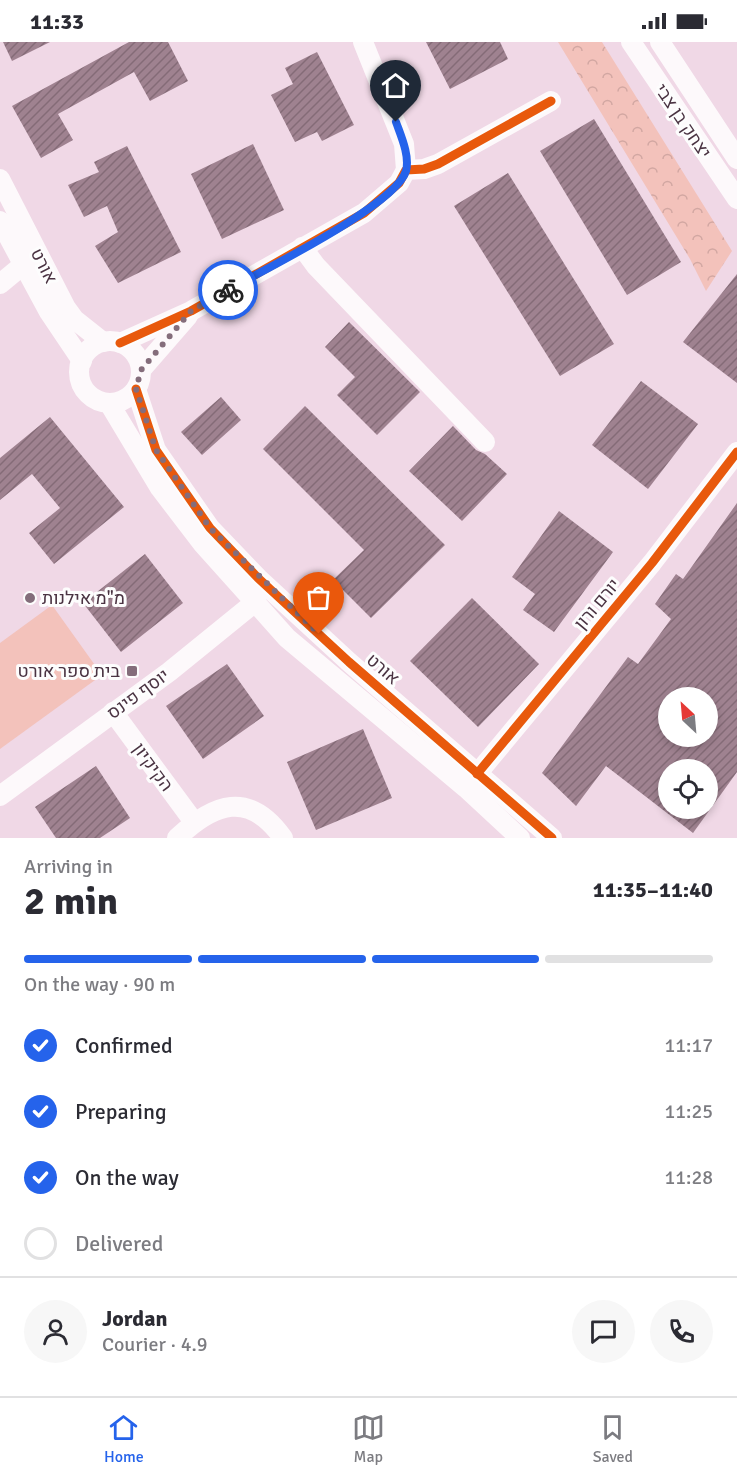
<!DOCTYPE html>
<html lang="en">
<head>
<meta charset="utf-8">
<style>
	body { margin:0; font-family:Signika,Heebo,sans-serif; background:#f7f7f7; color:#2b2b33; height:100vh; display:flex; flex-direction:column; font-size:22px; white-space:nowrap }
	* { box-sizing:border-box; margin:0 }
	p { font-size:20px; color:#7c7c81 }
	.icon { flex:none; width:33px; height:33px; fill:none; stroke:currentColor; stroke-width:2; stroke-linecap:round; stroke-linejoin:round }
	.map { position:relative; height:796px; overflow:hidden }
	.drawer { display:flex; flex-direction:column; background:#fff; flex:1 }
	.drawer>* { flex:none }
	.needle { width:39px; rotate:334deg }
	.tools { position:absolute; left:658px; top:645px; display:grid; gap:12px }
	.tools a { display:grid; place-items:center; width:60px; height:60px; border-radius:50%; background:#fff; box-shadow:0 3px 9px #0003; font-size:30px }
	.pin { position:absolute; display:grid; place-items:center; width:51px; height:51px; color:#fff; margin:-62px -26px; border-radius:50% 50% 50% 0; rotate:-45deg; box-shadow:0 0 6px #0007 }
	.pin .icon { rotate:45deg }
	.courier { position:absolute; display:grid; place-items:center; width:60px; height:60px; margin:-30px; border:4px solid #2563eb; border-radius:50%; background:#fff; color:#222; box-shadow:0 2px 8px #0007 }
	.head em { font-style:normal; font-weight:700 }
	.head div { display:flex; flex-direction:column-reverse }
	.head { display:flex; align-items:center; justify-content:space-between; height:102px; padding:0 24px }
	h1 { font-size:39px; font-weight:700; line-height:45px }
	.bar { display:grid; grid-template-columns:repeat(4,1fr); gap:9px 6px; align-content:center; height:72px; padding:0 24px }
	.bar i { height:8px; border-radius:4px; background:#e1e1e2 }
	.bar .current { background:#2563eb }
	.bar p { grid-column:span 4 }
	.line { display:flex; align-items:center; gap:15px; padding:0 24px; border-top:2px solid #e1e1e2 }
	.line div { flex:1 }
	.round { display:grid; place-items:center; flex:none; width:63px; height:63px; border-radius:32px; background:#f7f7f7 }
	ol { padding:0 24px; list-style:none }
	li { display:flex; align-items:center; gap:18px; height:66px }
	li p { margin-inline-start:auto }
	li .icon { padding:6px; border-radius:50%; background:#2563eb; color:#fff; stroke-width:4 }
	li:last-child { color:#7c7c81 }
	li i { width:33px; height:33px; border:3px solid #e1e1e2; border-radius:50% }
	.status { display:flex; justify-content:space-between; align-items:center; height:42px; padding:0 30px; background:#fff; direction:ltr }
	.status svg { height:16px; fill:currentColor }
	.dock { display:flex; justify-content:space-around; align-items:center; height:84px; border-top:2px solid #e1e1e2; background:#fff; font-size:16px; color:#7c7c81 }
	.dock a { display:grid; justify-items:center; gap:3px }
	.dock .current { color:#2563eb }
	.map>svg:first-child { display:block }
	.grass { fill:#f3c2bb }
	.park { fill:url(#park-crowns) }
	.building { fill:url(#building-hatch); fill-rule:evenodd }
	.lines { fill:none; stroke-linecap:round; stroke-linejoin:round }
	.minor { stroke:#fdf9fb; stroke-width:20 }
	.cycleway-casing { stroke:#fdfdfd; stroke-width:13 }
	.cycleway { stroke:#e8590c; stroke-width:9 }
	.done { stroke:#846d7b; stroke-width:6; stroke-dasharray:0 10.8 }
	.route { stroke:#2563eb; stroke-width:8 }
	.poi-dot { fill:#846d7b; stroke:#fdfdfd; stroke-width:2 }
	.labels { text-anchor:middle; stroke-width:6; stroke-linejoin:round; paint-order:stroke }
	.street-label { font-size:18px; fill:#4a3342; stroke:#fdfdfd }
	.poi-label { font-size:18px; fill:#4a3342; stroke:#fdfdfd; text-anchor:start }
</style>
</head>
<body>
<div class="status"><b>11:33</b><svg viewBox="0 0 49 12"><path d="M0 12V9h3v3zM5 12V6h3v6zM10 12V3h3v9zM15 12V0h3v12zM26 1h20v11H26zM47 4h2v5h-2z"/></svg></div>
<div class="map">
<svg width="737" height="796" viewBox="0 0 737 796">
	<defs>
		<pattern id="park-crowns" width="20" height="18" patternUnits="userSpaceOnUse" patternTransform="scale(1.5)"><rect width="20" height="18" fill="#f3c2bb"/><path d="M2 6a3 3 0 1 1 6 0M12 15a3 3 0 1 1 6 0" fill="none" stroke="#d2a7a2"/></pattern>
		<pattern id="building-hatch" width="6" height="6" patternUnits="userSpaceOnUse" patternTransform="scale(1.5)"><rect width="6" height="6" fill="#9f8290"/><path d="M-1 1l2-2M0 6l6-6M5 7l2-2" fill="none" stroke="#846b77"/></pattern>
	</defs>
	<rect width="100%" height="100%" fill="#f0d8e6"/>
	<polygon class="grass" points="52,563 102,633 0,707 0,601"/>
	<polygon class="park" points="558,0 602,0 732,209 706,249 690,217"/>
	<g class="building">
		<polygon points="3,0 50,0 12,19"/>
		<polygon points="129,0 168,0 188,39 150,59 134,30 58,72 73,98 41,116 12,64"/>
		<polygon points="426,0 500,0 508,17 450,47"/>
		<polygon points="317,10 354,83 322,99 317,90 295,100 271,53 293,42 285,26"/>
		<polygon points="594,77 681,220 627,253 540,109"/>
		<polygon points="253,102 284,168 222,197 191,132"/>
		<polygon points="127,104 181,210 118,241 95,204 118,190 107,164 84,175 68,143 99,130 94,120"/>
		<polygon points="508,131 614,302 560,334 454,164"/>
		<polygon points="737,232 737,341 683,300"/>
		<polygon points="349,280 420,350 377,393 337,353 355,335 325,305"/>
		<polygon points="641,339 698,382 648,447 592,403"/>
		<polygon points="221,355 241,378 202,413 181,390"/>
		<polygon points="305,364 445,503 371,576 333,538 364,508 263,407"/>
		<polygon points="50,375 124,465 54,522 29,491 60,466 32,432 0,458 0,416"/>
		<polygon points="453,384 476,408 485,412 507,432 462,479 409,429"/>
		<path d="M 737,461 L 737,730 L 693,791 L 606,724 L 576,764 L 542,731 L 628,615 L 638,622 L 671,577 L 655,562 L 676,532 L 683,537 ZM 669,656 L 708,656 L 708,694 L 669,694 ZM 669,728 L 708,728 L 708,766 L 669,766 Z"/>
		<polygon points="559,469 613,510 554,590 523,568 535,552 512,535"/>
		<polygon points="145,512 183,561 121,610 83,561"/>
		<polygon points="472,556 539,622 478,685 410,619"/>
		<polygon points="227,622 264,674 203,717 166,664"/>
		<polygon points="363,687 392,756 316,788 287,720"/>
		<polygon points="96,724 130,776 100,796 56,796 35,765"/>
	</g>
	<g class="lines">
		<g class="minor">
			<polyline points="363,0 404,102 406,128"/>
			<polyline points="631,0 737,157"/>
			<polyline points="660,0 737,117"/>
			<polyline points="0,137 66,266 74,277 103,300"/>
			<polyline points="0,179 49,270 82,319"/>
			<polyline points="302,205 316,224 485,400"/>
			<polyline points="0,242 23,223"/>
			<circle cx="110" cy="330" r="31"/>
			<polyline points="120,301 191,269 364,171 399,141 406,128 424,127 438,122 551,59"/>
			<polyline points="141,328 188,274"/>
			<polyline points="136,347 156,408 210,486 258,536 349,620 552,796"/>
			<polyline points="109,361 160,446 202,501 287,596 466,746 520,796"/>
			<polyline points="113,670 194,780"/>
			<polyline points="477,732 652,521 737,410"/>
			<polyline points="0,754 169,630 254,561 258,551"/>
			<path d="M 177,796 C 214,761 249,748 283,796"/>
		</g>
		<g class="cycleway-casing">
			<g id="cycleway">
				<polyline points="120,301 191,269 364,171 399,141 406,128 424,127 438,122 551,59"/>
				<polyline points="136,347 156,408 210,486 258,536 349,620 552,796"/>
				<polyline points="477,732 652,521 737,410"/>
			</g>
		</g>
		<use href="#cycleway" class="cycleway"/>
	</g>
	<g class="lines">
		<polyline class="done" points="228,248 191,269 141,328 136,347 156,408 210,486 319,592"/>
		<path class="route" d="M 228,248 C 263,228 396,163 406,129 C 410,114 401,94 396,80"/>
	</g>
	<g class="poi-dot">
		<circle cx="30" cy="556" r="6"/>
		<rect x="126" y="623" width="12" height="12" rx="3"/>
	</g>
	<g class="labels">
		<g class="street-label">
			<text transform="translate(683 79) rotate(56)" y="6">יצחק בן צבי</text>
			<text transform="translate(44 224) rotate(63)" y="6">אורט</text>
			<text transform="translate(597 562) rotate(-50)" y="6">יורם ורון</text>
			<text transform="translate(383 627) rotate(41)" y="6">אורט</text>
			<text transform="translate(138 652) rotate(-36)" y="6">יוסף פינס</text>
			<text transform="translate(153 725) rotate(54)" y="6">הקיקיון</text>
		</g>
		<g class="poi-label">
			<text x="42" y="562">מ"מ אילנות</text>
			<text x="120" y="635" text-anchor="end">בית ספר אורט</text>
		</g>
	</g>
</svg>
<div class="tools">
<a><svg class="needle" viewBox="-14 -14 28 28"><path d="M0-13l5 13h-10z" fill="#e53935"/><path d="M0 13l5-13h-10z" fill="#7c7c81"/></svg></a>
<a><svg class="icon" aria-label="locate" viewBox="0 0 24 24"><circle cx="12" cy="12" r="6"/><path d="M12 2v4M12 18v4M2 12h4M18 12h4"/></svg></a>
</div>
<div class="pin" style="left:319px;top:592px;background:#ea580c"><svg class="icon" aria-label="bag" viewBox="0 0 24 24"><path d="M5 8h14l-1 12H6zM9 8a3 3 0 0 1 6 0"/></svg></div>
<div class="pin" style="left:396px;top:80px;background:#1f2937"><svg class="icon" aria-label="home" viewBox="0 0 24 24"><path d="M3 11l9-7 9 7M6 9v11h12V9"/></svg></div>
<div class="courier" style="left:228px;top:248px"><svg class="icon" aria-label="bike" viewBox="0 0 24 24"><circle cx="6" cy="16" r="4"/><circle cx="18" cy="16" r="4"/><path d="M6 16l4-8h5l3 8M10 8l3 8H6M13 5h3"/></svg></div>
</div>
<section class="drawer">
<div class="head"><div><h1>2 min</h1><p>Arriving in</p></div><em>11:35–11:40</em></div>
<div class="bar"><i class="current"></i><i class="current"></i><i class="current"></i><i></i><p>On the way · 90 m</p></div>
<ol>
<li><svg class="icon" aria-label="check" viewBox="0 0 24 24"><path d="M5 12l5 5 9-10"/></svg>Confirmed<p>11:17</p></li>
<li><svg class="icon" aria-label="check" viewBox="0 0 24 24"><path d="M5 12l5 5 9-10"/></svg>Preparing<p>11:25</p></li>
<li><svg class="icon" aria-label="check" viewBox="0 0 24 24"><path d="M5 12l5 5 9-10"/></svg>On the way<p>11:28</p></li>
<li><i></i>Delivered</li>
</ol>
<div class="line" style="height:108px"><a class="round"><svg class="icon" aria-label="person" viewBox="0 0 24 24"><circle cx="12" cy="8" r="4"/><path d="M4 21q1-7 8-7t8 7"/></svg></a><div><b>Jordan</b><p>Courier · 4.9</p></div><a class="round"><svg class="icon" aria-label="chat" viewBox="0 0 24 24"><path d="M4 5h16v11H9l-5 4z"/></svg></a><a class="round"><svg class="icon" aria-label="phone" viewBox="0 0 24 24"><path d="M5 4h4l2 5-3 2q2 4 5 5l2-3 5 2v4C11 20 4 13 5 4z"/></svg></a></div>
</section>
<nav class="dock">
<a class="current"><svg class="icon" aria-label="home" viewBox="0 0 24 24"><path d="M3 11l9-7 9 7M6 9v11h12V9"/></svg>Home</a>
<a><svg class="icon" aria-label="map" viewBox="0 0 24 24"><path d="M3 6l6-2 6 2 6-2v14l-6 2-6-2-6 2zM9 4v14M15 6v14"/></svg>Map</a>
<a><svg class="icon" aria-label="saved" viewBox="0 0 24 24"><path d="M7 4h10v16l-5-4-5 4z"/></svg>Saved</a>
</nav>
</body>
</html>
